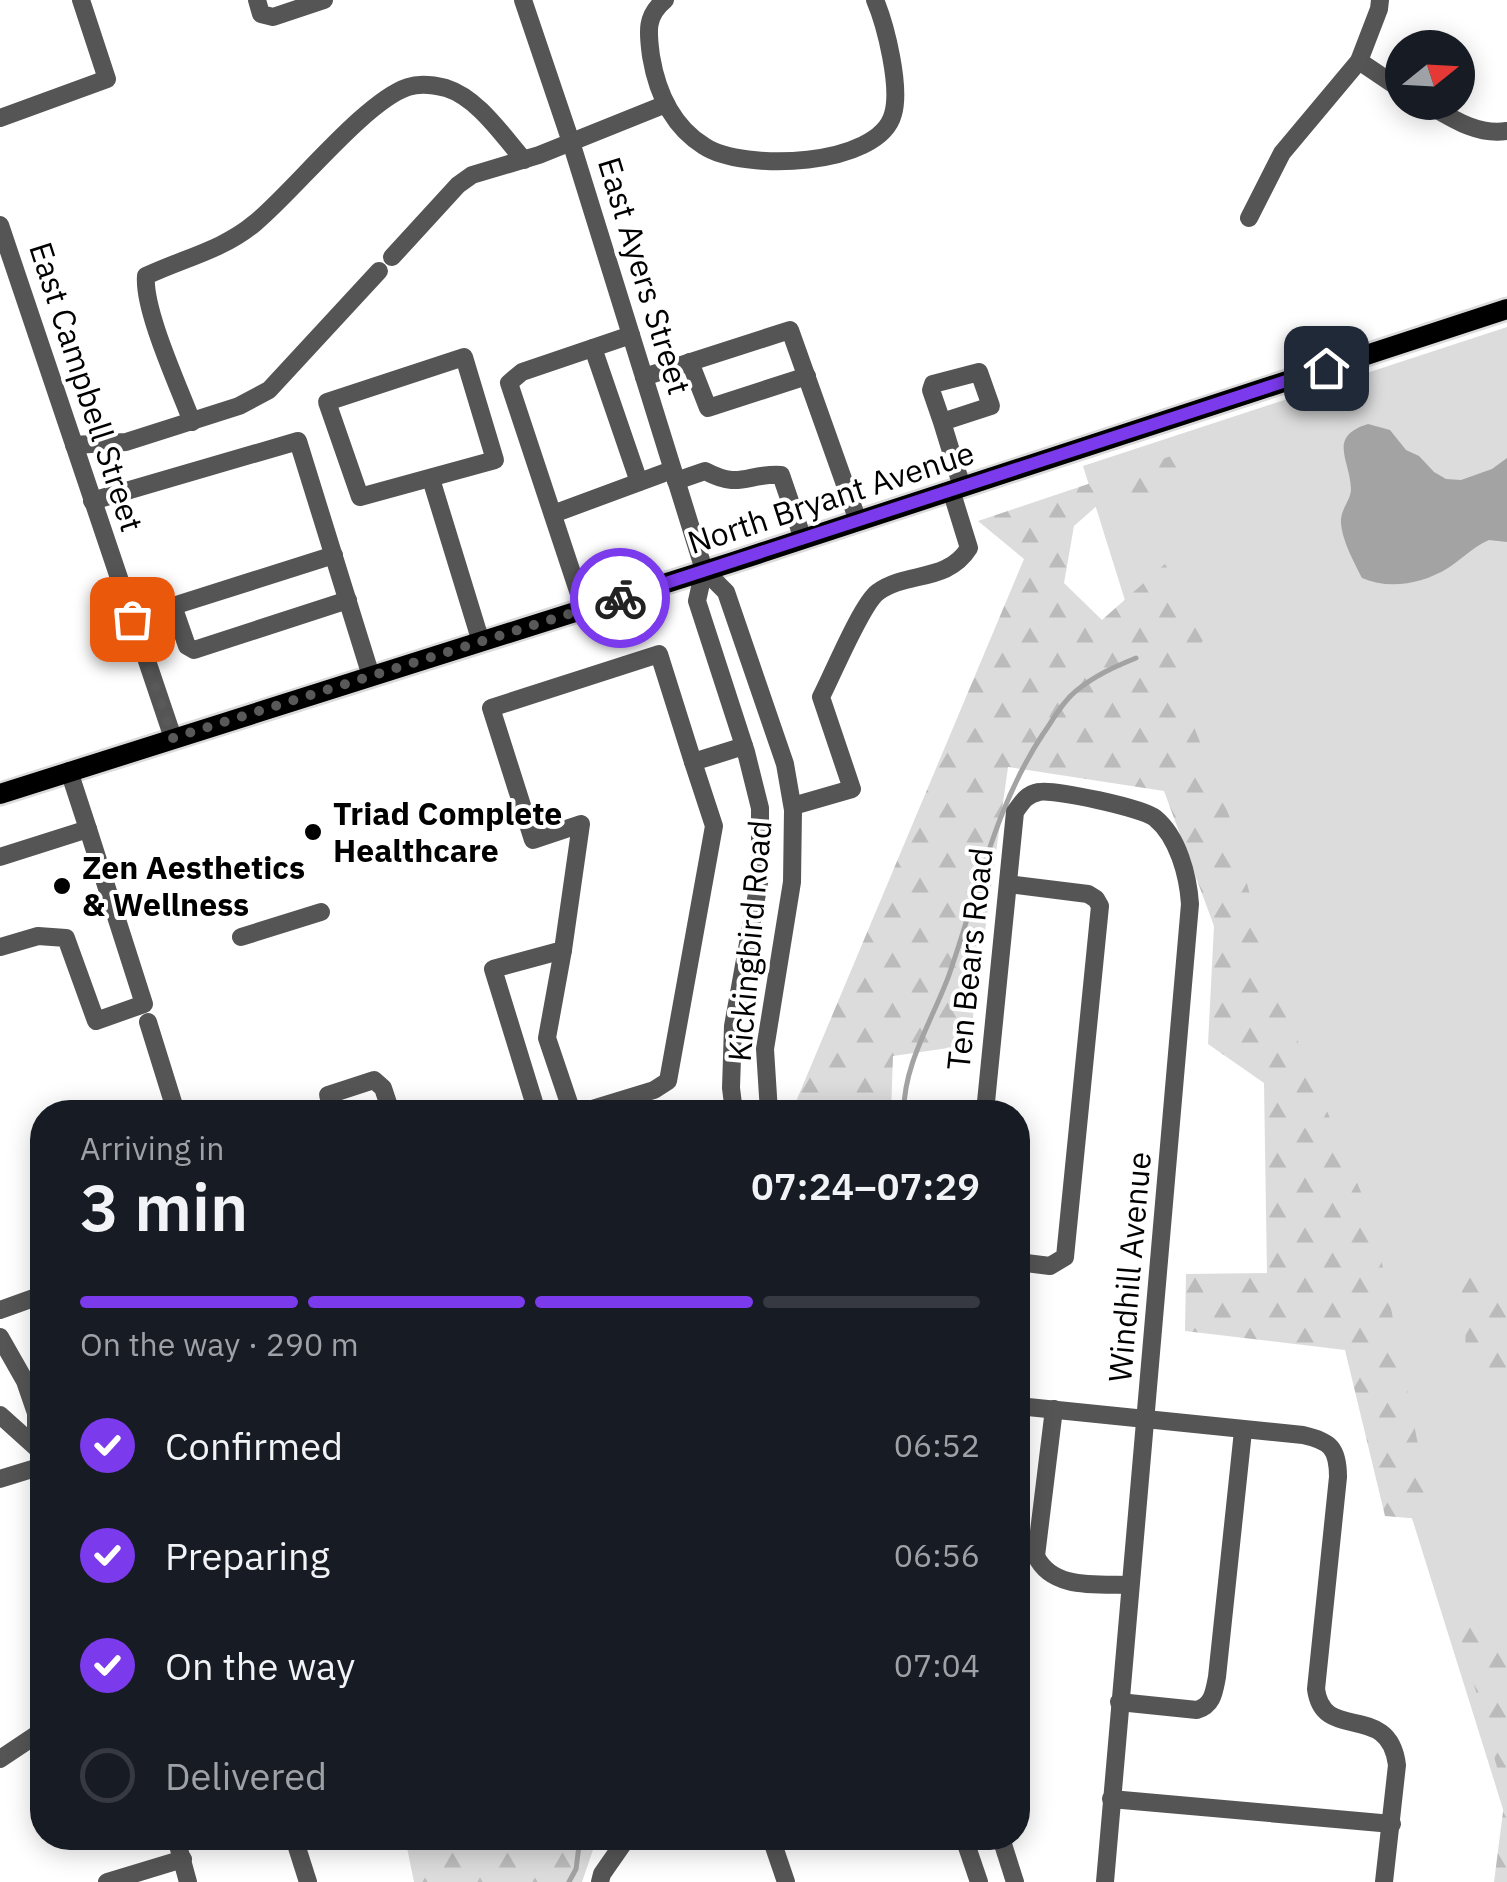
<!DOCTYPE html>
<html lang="en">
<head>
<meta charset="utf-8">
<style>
	body { margin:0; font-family:"IBM Plex Sans",sans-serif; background:#242831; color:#f1f3f6; height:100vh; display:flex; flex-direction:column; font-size:38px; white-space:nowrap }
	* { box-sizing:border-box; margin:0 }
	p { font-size:32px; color:#9ea1a6 }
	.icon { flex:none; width:55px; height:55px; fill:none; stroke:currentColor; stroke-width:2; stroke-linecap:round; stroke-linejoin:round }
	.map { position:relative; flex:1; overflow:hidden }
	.details { position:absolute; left:30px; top:1100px; width:1000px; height:750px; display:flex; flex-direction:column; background:#171b24; border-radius:40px; box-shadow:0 5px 25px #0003 }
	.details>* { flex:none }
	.needle { width:65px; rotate:72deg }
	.fabs { position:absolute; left:1385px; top:30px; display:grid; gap:20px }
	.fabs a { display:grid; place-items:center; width:90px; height:90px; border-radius:50%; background:#171b24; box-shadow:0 5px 25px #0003; font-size:50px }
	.pin { position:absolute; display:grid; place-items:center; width:85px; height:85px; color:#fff; margin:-42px; border-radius:20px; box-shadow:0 5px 15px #0006 }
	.courier { position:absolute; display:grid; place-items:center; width:100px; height:100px; margin:-50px; border:8px solid #7c3aed; border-radius:50%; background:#fff; color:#222; box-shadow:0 2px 12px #0007 }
	.head em { font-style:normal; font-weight:600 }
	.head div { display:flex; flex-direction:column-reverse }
	.head { display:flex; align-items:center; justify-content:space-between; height:170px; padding:0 50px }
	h1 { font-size:65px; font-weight:600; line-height:75px }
	.bar { display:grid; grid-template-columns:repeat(4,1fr); gap:15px 10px; align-content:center; height:120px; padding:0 50px }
	.bar i { height:12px; border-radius:8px; background:#363941 }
	.bar .current { background:#7c3aed }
	.bar p { grid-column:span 4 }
	ol { padding:0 50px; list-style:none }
	li { display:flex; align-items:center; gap:30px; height:110px }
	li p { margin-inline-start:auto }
	li .icon { padding:10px; border-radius:50%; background:#7c3aed; color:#fff; stroke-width:4 }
	li:last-child { color:#9ea1a6 }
	li i { width:55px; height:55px; border:5px solid #363941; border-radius:50% }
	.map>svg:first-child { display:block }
	.green { fill:#dcdcdc }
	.forest { fill:url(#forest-firs) }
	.water { fill:#a3a3a3 }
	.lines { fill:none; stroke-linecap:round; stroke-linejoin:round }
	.stream { stroke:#a3a3a3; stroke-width:5 }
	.major-casing { stroke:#dbdbdb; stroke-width:25 }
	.minor { stroke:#555; stroke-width:18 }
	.major { stroke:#000; stroke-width:20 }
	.done { stroke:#595959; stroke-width:10; stroke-dasharray:0 18 }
	.route { stroke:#7c3aed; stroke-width:12 }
	.poi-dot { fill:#000; stroke:#fff; stroke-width:4 }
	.labels { text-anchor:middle; stroke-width:8; stroke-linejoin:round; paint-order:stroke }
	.street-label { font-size:32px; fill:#000; stroke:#fff }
	.poi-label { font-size:32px; font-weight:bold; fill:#000; stroke:#fff; text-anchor:start }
</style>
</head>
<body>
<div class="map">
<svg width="1507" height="1882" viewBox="0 0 1507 1882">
	<defs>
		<pattern id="forest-firs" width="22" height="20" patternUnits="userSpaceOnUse" patternTransform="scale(2.5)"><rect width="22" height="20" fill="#dcdcdc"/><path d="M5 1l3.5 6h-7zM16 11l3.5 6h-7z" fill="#bbb"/></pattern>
	</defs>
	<rect width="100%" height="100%" fill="#fff"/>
	<polygon class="green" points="1507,327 1507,1822 1083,466"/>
	<g class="forest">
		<polygon points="1195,448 1204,468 1145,512 1108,496 1074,526 1064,583 1102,620 1165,564 1205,637 1177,684 1230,818 1272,980 1374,1223 1433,1520 1385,1516 1345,1350 1185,1331 1186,1274 1267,1273 1264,1083 1208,1044 1214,926 1164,791 1008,767 969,1045 893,1056 891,1112 792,1111 1024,559 978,521"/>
		<polygon points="1472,1272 1492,1290 1507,1287 1507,1388 1481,1389 1465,1358 1466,1315 1459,1275"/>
		<polygon points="1507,1621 1507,1882 1494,1882 1505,1796 1458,1627"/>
		<polygon points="405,1838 597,1838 582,1882 414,1882"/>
	</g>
	<path class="water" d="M 1368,424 L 1390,430 L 1406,450 L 1419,456 L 1434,472 L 1446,479 L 1461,480 L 1492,469 L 1507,458 L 1507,542 L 1489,540 C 1473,547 1462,559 1448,568 C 1422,584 1389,590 1362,578 C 1354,562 1340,537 1341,519 C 1342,508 1351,499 1351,489 C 1350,459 1327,437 1368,424 Z"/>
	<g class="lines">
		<g class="stream">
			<path d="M 904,1112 C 903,1065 933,1019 949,975 C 978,892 994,808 1043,734 C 1053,720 1062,702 1076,691 C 1094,676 1114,667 1136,658"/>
			<polyline points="569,1882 576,1869 580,1838"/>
		</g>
		<g class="major-casing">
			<polyline id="major" points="0,794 733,562 1507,309"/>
		</g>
		<g class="minor">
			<polyline points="257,0 261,14 273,17 324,0"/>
			<polyline points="523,0 571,142 704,570 726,592 785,764 793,810 792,882 765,1049 769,1112"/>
			<path d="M 665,0 C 645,16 648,33 651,56 C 657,92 672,126 704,146 C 743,172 879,167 893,114 C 901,87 886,26 875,0"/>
			<polyline points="1359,61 1402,90"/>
			<path d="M 1424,102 C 1450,117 1476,136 1507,131"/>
			<polyline points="0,118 107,79 81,0"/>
			<polyline points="1249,218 1282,153 1359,61 1379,9 1380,0"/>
			<polyline points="0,225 173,738"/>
			<polyline points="392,257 458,185 472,175 539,155 666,104"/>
			<polyline points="593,348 639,482"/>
			<polygon points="464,357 495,460 360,497 327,402"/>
			<polyline points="690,362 708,408 807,376"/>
			<polyline points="644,377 790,330 858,521"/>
			<path d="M 192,422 C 179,387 143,310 146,276 C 184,258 223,250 255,223 C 294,191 365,101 408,87 C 420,83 434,85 446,88 C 478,98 502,135 524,160"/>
			<polyline points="942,422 931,390 933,384 979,372 991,406 942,422 962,487"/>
			<polyline points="74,445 126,442 239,406 269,390 379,271"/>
			<polyline points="431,479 481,642"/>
			<path d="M 676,481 L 705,471 C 741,490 746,473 781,475 L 803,539"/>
			<polyline points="92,501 298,441 371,676"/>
			<polyline points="553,514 672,470"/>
			<polyline points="704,570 697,601 746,752 760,808 760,877 733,1026 731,1088 734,1112"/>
			<polyline points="173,606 187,646 194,650 348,600"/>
			<polyline points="584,609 509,383 522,372 631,335"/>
			<polyline points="132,619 334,555"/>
			<path d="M 793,806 L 852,789 L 821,697 C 832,676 862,603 878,592 C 907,571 947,583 969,548 L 951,490"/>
			<polyline points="0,857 88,829 69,771"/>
			<polyline points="1008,884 1088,894 1096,899 1100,906 1065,1257 1050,1266 1018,1262"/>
			<polyline points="241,937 321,912"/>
			<polyline points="0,947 38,936 66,938 96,1021 144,1004 88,829"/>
			<polyline points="563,950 547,1038 572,1112"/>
			<polyline points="148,1022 176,1112"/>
			<polyline points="334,1112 328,1095 374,1080 383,1088 391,1112"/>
			<polyline points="537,1112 493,969 563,950 581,824 533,840 491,708 659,654 693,762"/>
			<polyline points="582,1112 654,1090 668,1081 714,826 693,762 744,746"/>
			<path d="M 985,1112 L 1015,812 C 1022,802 1027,794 1039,792 C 1054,789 1143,808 1155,818 C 1178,837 1188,875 1190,904 L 1105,1882"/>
			<polyline points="0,1310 42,1295"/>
			<polyline points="0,1337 25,1381 36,1413 36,1447"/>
			<path d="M 1018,1406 L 1303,1435 C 1330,1441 1338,1448 1338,1477 L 1316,1689 C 1323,1744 1389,1700 1397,1765 L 1384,1882"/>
			<path d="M 1054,1409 L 1036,1556 C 1052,1590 1097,1584 1130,1585"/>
			<polyline points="0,1415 39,1450"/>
			<polyline points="0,1479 42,1466"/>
			<path d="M 1119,1702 L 1197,1710 C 1213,1705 1214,1692 1217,1677 L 1243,1431"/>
			<polyline points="0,1759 42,1731"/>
			<polyline points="1111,1799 1392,1824"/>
			<polyline points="176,1838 188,1882"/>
			<polyline points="294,1838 308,1882"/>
			<polyline points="771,1838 786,1882"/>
			<polyline points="964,1838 979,1882"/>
			<polyline points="1001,1838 1015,1882"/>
			<polyline points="107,1882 183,1859"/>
			<polyline points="600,1882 602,1874 627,1838"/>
		</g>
		<use href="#major" class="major"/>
	</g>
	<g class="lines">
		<polyline class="done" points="132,619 173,738 620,598"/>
		<polyline class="route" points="620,598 1326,368"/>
	</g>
	<g class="poi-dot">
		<circle cx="313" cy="832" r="10"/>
		<circle cx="62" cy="886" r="10"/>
	</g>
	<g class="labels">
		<g class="street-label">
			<text transform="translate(644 276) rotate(73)" y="11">East Ayers Street</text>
			<text transform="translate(86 387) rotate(72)" y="11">East Campbell Street</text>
			<text transform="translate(831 498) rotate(-18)" y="11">North Bryant Avenue</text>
			<text transform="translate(750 941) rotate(-85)" y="11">Kickingbird Road</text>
			<text transform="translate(970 959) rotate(-84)" y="11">Ten Bears Road</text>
			<text transform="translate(1130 1267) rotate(-85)" y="11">Windhill Avenue</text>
		</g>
		<g class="poi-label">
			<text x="333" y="825">Triad Complete<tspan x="333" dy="37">Healthcare</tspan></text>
			<text x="82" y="879">Zen Aesthetics<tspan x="82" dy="37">&amp; Wellness</tspan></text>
		</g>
	</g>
</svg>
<div class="fabs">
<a><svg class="needle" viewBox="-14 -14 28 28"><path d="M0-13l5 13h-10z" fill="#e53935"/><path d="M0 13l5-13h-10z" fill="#9ea1a6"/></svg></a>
</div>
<div class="pin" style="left:132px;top:619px;background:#ea580c"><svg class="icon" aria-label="bag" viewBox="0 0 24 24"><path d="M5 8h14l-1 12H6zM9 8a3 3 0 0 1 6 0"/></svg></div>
<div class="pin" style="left:1326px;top:368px;background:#1f2937"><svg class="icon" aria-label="home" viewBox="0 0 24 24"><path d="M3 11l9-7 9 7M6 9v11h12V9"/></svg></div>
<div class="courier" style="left:620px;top:598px"><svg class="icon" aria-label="bike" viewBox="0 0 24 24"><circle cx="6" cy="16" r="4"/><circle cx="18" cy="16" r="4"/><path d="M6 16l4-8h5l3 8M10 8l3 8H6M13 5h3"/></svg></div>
<section class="details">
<div class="head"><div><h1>3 min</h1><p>Arriving in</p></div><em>07:24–07:29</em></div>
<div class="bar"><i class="current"></i><i class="current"></i><i class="current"></i><i></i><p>On the way · 290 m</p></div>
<ol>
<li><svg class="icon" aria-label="check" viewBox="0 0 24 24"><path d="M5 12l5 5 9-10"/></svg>Confirmed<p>06:52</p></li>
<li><svg class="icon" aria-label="check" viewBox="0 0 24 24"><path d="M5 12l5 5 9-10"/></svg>Preparing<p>06:56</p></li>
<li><svg class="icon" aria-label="check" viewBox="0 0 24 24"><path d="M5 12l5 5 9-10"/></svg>On the way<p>07:04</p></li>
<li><i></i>Delivered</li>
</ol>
</section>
</div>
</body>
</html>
